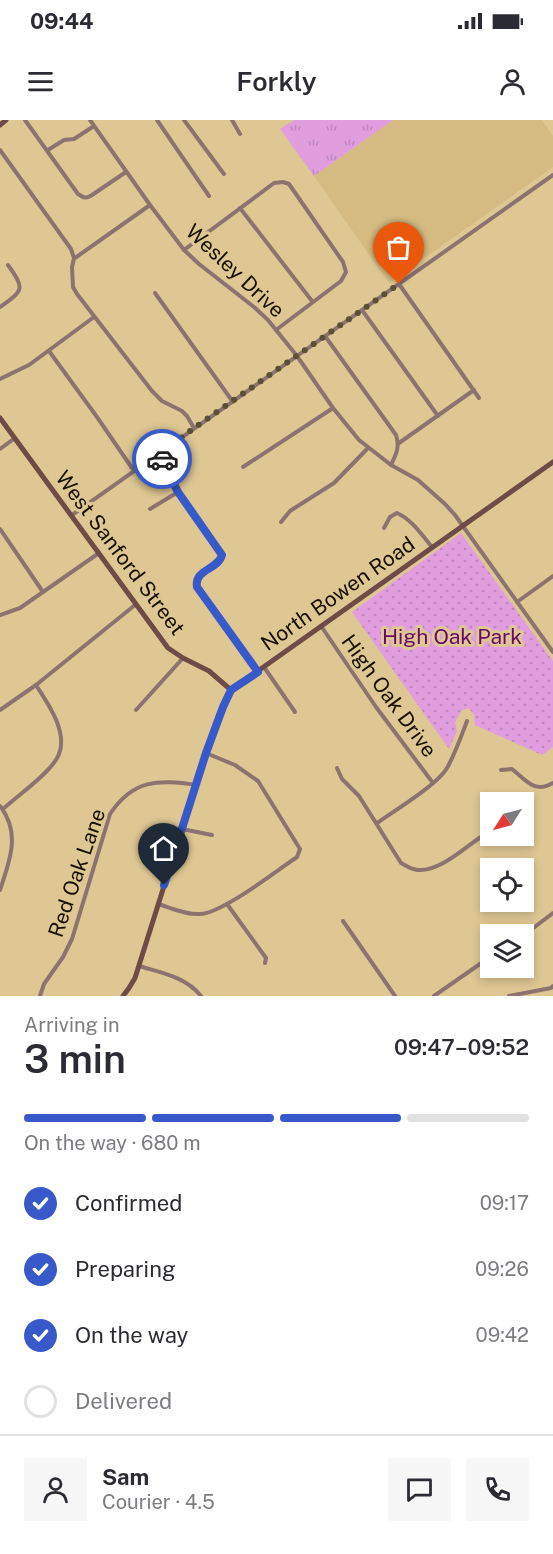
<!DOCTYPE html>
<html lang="en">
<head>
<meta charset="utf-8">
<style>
	body { margin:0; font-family:"Public Sans",sans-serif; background:#f7f7f7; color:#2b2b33; height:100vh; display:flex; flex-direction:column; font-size:22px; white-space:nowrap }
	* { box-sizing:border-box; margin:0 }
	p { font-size:20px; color:#7c7c81 }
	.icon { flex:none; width:33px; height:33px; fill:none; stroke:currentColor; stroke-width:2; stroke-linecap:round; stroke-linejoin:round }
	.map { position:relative; height:876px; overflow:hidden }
	.side { display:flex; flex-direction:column; background:#fff; flex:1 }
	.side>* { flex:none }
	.needle { width:39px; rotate:234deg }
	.buttons { position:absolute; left:480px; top:672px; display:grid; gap:12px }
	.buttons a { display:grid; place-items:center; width:54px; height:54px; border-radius:0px; background:#fff; box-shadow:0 3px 9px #0003; font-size:30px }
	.pin { position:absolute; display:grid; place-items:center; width:51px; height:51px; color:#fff; margin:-62px -26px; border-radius:50% 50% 50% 0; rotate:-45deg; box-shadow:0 0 6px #0007 }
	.pin .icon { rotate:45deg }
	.courier { position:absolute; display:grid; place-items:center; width:60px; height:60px; margin:-30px; border:4px solid #3759ca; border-radius:50%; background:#fff; color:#222; box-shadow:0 2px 8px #0007 }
	.overview em { font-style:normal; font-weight:600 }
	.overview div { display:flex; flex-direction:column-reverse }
	.overview { display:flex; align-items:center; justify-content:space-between; height:102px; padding:0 24px }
	h1 { font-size:39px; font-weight:600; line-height:45px }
	.bar { display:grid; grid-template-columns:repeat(4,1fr); gap:9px 6px; align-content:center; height:72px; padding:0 24px }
	.bar i { height:8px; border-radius:4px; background:#e1e1e2 }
	.bar .on { background:#3759ca }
	.bar p { grid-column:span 4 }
	.line { display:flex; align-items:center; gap:15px; padding:0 24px; border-top:2px solid #e1e1e2 }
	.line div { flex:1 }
	.round { display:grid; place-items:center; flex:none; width:63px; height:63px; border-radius:0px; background:#f7f7f7 }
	ol { padding:0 24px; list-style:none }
	li { display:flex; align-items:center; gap:18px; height:66px }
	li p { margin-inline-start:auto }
	li .icon { padding:6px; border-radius:50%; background:#3759ca; color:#fff; stroke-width:4 }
	li:last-child { color:#7c7c81 }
	li i { width:33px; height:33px; border:3px solid #e1e1e2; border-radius:50% }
	.status { display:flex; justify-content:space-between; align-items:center; height:42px; padding:0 30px; background:#fff; direction:ltr }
	.status svg { height:16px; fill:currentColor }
	header { display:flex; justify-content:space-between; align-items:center; height:78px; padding:0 24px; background:#fff; font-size:27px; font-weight:600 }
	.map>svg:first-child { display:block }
	.built { fill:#d5bb81 }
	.grass { fill:url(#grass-tufts) }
	.park { fill:url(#park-dots) }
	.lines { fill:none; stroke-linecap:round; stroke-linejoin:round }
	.street { stroke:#8d7370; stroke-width:4 }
	.secondary { stroke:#6e4b46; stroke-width:5 }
	.done { stroke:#5d4f33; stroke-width:6; stroke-dasharray:0 10.8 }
	.route { stroke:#3759ca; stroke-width:8 }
	.labels { text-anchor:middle; stroke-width:6; stroke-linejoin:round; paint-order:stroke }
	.street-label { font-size:21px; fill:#170f00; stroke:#dec793 }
	.park-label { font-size:21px; fill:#68096a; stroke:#dec793 }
</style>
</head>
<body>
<div class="status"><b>09:44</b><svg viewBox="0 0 49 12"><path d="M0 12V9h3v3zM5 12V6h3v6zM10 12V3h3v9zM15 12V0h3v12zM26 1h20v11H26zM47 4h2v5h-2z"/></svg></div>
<header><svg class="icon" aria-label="menu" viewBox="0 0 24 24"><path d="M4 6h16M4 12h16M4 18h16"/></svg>Forkly<svg class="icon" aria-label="person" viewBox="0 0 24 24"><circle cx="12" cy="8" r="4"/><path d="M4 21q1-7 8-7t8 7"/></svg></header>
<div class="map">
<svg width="553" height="876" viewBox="0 0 553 876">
	<defs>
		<pattern id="grass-tufts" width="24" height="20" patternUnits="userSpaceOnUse" patternTransform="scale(1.5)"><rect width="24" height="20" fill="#e09edf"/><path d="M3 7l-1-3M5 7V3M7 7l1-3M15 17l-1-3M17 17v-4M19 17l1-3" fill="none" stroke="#bf87be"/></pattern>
		<pattern id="park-dots" width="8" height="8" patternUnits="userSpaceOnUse" patternTransform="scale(1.5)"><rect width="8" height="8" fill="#e09edf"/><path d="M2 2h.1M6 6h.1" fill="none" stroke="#bf87be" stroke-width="1.8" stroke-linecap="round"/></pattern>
	</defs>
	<rect width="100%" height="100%" fill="#dec793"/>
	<polygon class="built" points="393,0 542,0 553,16 553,47 389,163 314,56"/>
	<polygon class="grass" points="294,0 393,0 314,56 280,9"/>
	<polygon class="park" points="461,413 553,541 553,627 542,635 475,605 474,594 468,588 461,591 455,603 457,611 449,629 352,492"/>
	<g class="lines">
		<g class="street">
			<path d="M 25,0 L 78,74 C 84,78 86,79 92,75 L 126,52"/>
			<polyline points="90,0 150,85 184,130 199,144 254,187 268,200 297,236 333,288 359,320 391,345 418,360 445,384 455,395 553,532"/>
			<polyline points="157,0 209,76"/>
			<polyline points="184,0 224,54"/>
			<polyline points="232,0 240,14"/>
			<polyline points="0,30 71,129 74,138 72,147 73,167 77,174 152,271 162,281 182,291 187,296 194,308"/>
			<polyline points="48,30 64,20 74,19 94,6"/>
			<polyline points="240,88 312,181"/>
			<polyline points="184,130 274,63 283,62 289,64 343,142 346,152 341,161 276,210"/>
			<polyline points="75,138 150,85"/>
			<polyline points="399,164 479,278"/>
			<polyline points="155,173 233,282"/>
			<path d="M 0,187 C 24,170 25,169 8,145"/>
			<polyline points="362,190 438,296"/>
			<path d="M 325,216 L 396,315 C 400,328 396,334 391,345"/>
			<polyline points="49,231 97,297 134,351"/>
			<polyline points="0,259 29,245 94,197"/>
			<polyline points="399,323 474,270"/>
			<polyline points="0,329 15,318"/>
			<path d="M 160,334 C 167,347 171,360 179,373 C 192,394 211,413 222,435 C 217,451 194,449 197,467 L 258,552"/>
			<polyline points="243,347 333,288"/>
			<polyline points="150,389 178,372"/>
			<polyline points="72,395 553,55"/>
			<polyline points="281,402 290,391 334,363 368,328"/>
			<path d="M 384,408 L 390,397 L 397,393 C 411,399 422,415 432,427"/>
			<polyline points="0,409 43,472"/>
			<polyline points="517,482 553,456"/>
			<polyline points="0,495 20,488 99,433"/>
			<polyline points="321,506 376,587 433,663"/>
			<polyline points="264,547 295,592"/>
			<polyline points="0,590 36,565 135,485"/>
			<polyline points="136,590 183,538"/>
			<path d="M 337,648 L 342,659 L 359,676 L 401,743 C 406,746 412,750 418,750 C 439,752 464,728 481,717"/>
			<path d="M 501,650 L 512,649 C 526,660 534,674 553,663"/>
			<path d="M 0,686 C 21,713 10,740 0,770"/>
			<path d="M 3,689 C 17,676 53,651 59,634 C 68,611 47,582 36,565"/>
			<path d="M 377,703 C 394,691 437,665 447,648 C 455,634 461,617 467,601"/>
			<polyline points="182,709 212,715"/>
			<path d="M 158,784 C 171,788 186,795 200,794 C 221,794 278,750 297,737 L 300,729 L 258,661 L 235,645 L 206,633"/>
			<polyline points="227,784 266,838 265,843"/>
			<polyline points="343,801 395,876"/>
			<polyline points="524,815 553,793"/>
			<path d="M 139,846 C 162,853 186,857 201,876"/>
			<path d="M 40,876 L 44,864 L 63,837 L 72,819 L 110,694 C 134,658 159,660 197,665"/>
			<polyline points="434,876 490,837"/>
			<polyline points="509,876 551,868 553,866"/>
		</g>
		<g class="secondary">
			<polyline points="0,5 6,0"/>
			<polyline points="0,298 168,528 183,538 209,551 231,570"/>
			<polyline points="123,876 129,868 135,858 206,633 223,588 231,570 553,342"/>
		</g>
	</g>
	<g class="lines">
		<polyline class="done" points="162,339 160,334 194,308 399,164"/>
		<path class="route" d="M 162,339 L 170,357 L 178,372 L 222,435 C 218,450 194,449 197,467 L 258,552 L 231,570 L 223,587 L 206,633 L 164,765"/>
	</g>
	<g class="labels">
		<g class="street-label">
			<text transform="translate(235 151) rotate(43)" y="7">Wesley Drive</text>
			<text transform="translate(120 433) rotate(53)" y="7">West Sanford Street</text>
			<text transform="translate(338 474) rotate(-35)" y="7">North Bowen Road</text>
			<text transform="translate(389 576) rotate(54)" y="7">High Oak Drive</text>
			<text transform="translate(77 753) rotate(-71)" y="7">Red Oak Lane</text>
		</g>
		<g class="park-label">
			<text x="452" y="524">High Oak Park</text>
		</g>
	</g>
</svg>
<div class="buttons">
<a><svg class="needle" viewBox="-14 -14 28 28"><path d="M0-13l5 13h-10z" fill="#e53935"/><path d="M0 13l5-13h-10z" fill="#7c7c81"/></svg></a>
<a><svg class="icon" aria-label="locate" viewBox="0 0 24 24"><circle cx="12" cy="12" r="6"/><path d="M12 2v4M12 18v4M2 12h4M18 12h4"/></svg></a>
<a><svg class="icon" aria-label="layers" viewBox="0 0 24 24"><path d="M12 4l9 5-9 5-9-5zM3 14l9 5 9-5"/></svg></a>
</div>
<div class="pin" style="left:399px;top:164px;background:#ea580c"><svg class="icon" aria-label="bag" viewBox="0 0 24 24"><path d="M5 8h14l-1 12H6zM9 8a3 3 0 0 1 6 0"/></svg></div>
<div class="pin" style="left:164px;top:765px;background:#1f2937"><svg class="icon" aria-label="home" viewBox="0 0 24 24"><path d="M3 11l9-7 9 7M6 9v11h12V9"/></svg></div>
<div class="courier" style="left:162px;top:339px"><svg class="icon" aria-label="car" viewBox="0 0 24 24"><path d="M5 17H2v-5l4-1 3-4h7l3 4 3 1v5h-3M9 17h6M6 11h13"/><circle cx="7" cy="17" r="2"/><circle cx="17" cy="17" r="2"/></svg></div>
</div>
<section class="side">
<div class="overview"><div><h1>3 min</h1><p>Arriving in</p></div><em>09:47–09:52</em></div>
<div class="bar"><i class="on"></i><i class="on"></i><i class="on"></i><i></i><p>On the way · 680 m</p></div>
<ol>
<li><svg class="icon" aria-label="check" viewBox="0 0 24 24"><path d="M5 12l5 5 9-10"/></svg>Confirmed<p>09:17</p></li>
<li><svg class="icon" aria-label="check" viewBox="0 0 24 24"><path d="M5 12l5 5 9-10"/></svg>Preparing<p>09:26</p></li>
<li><svg class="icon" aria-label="check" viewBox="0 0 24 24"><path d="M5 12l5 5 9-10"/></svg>On the way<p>09:42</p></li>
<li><i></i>Delivered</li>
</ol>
<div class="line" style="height:108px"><a class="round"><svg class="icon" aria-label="person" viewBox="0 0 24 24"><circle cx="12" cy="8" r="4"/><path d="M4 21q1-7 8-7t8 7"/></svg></a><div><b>Sam</b><p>Courier · 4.5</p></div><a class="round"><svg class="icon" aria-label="chat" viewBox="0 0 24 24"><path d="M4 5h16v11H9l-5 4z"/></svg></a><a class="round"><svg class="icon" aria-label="phone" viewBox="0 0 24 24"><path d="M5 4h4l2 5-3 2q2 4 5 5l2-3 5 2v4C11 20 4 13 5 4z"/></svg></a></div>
</section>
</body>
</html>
